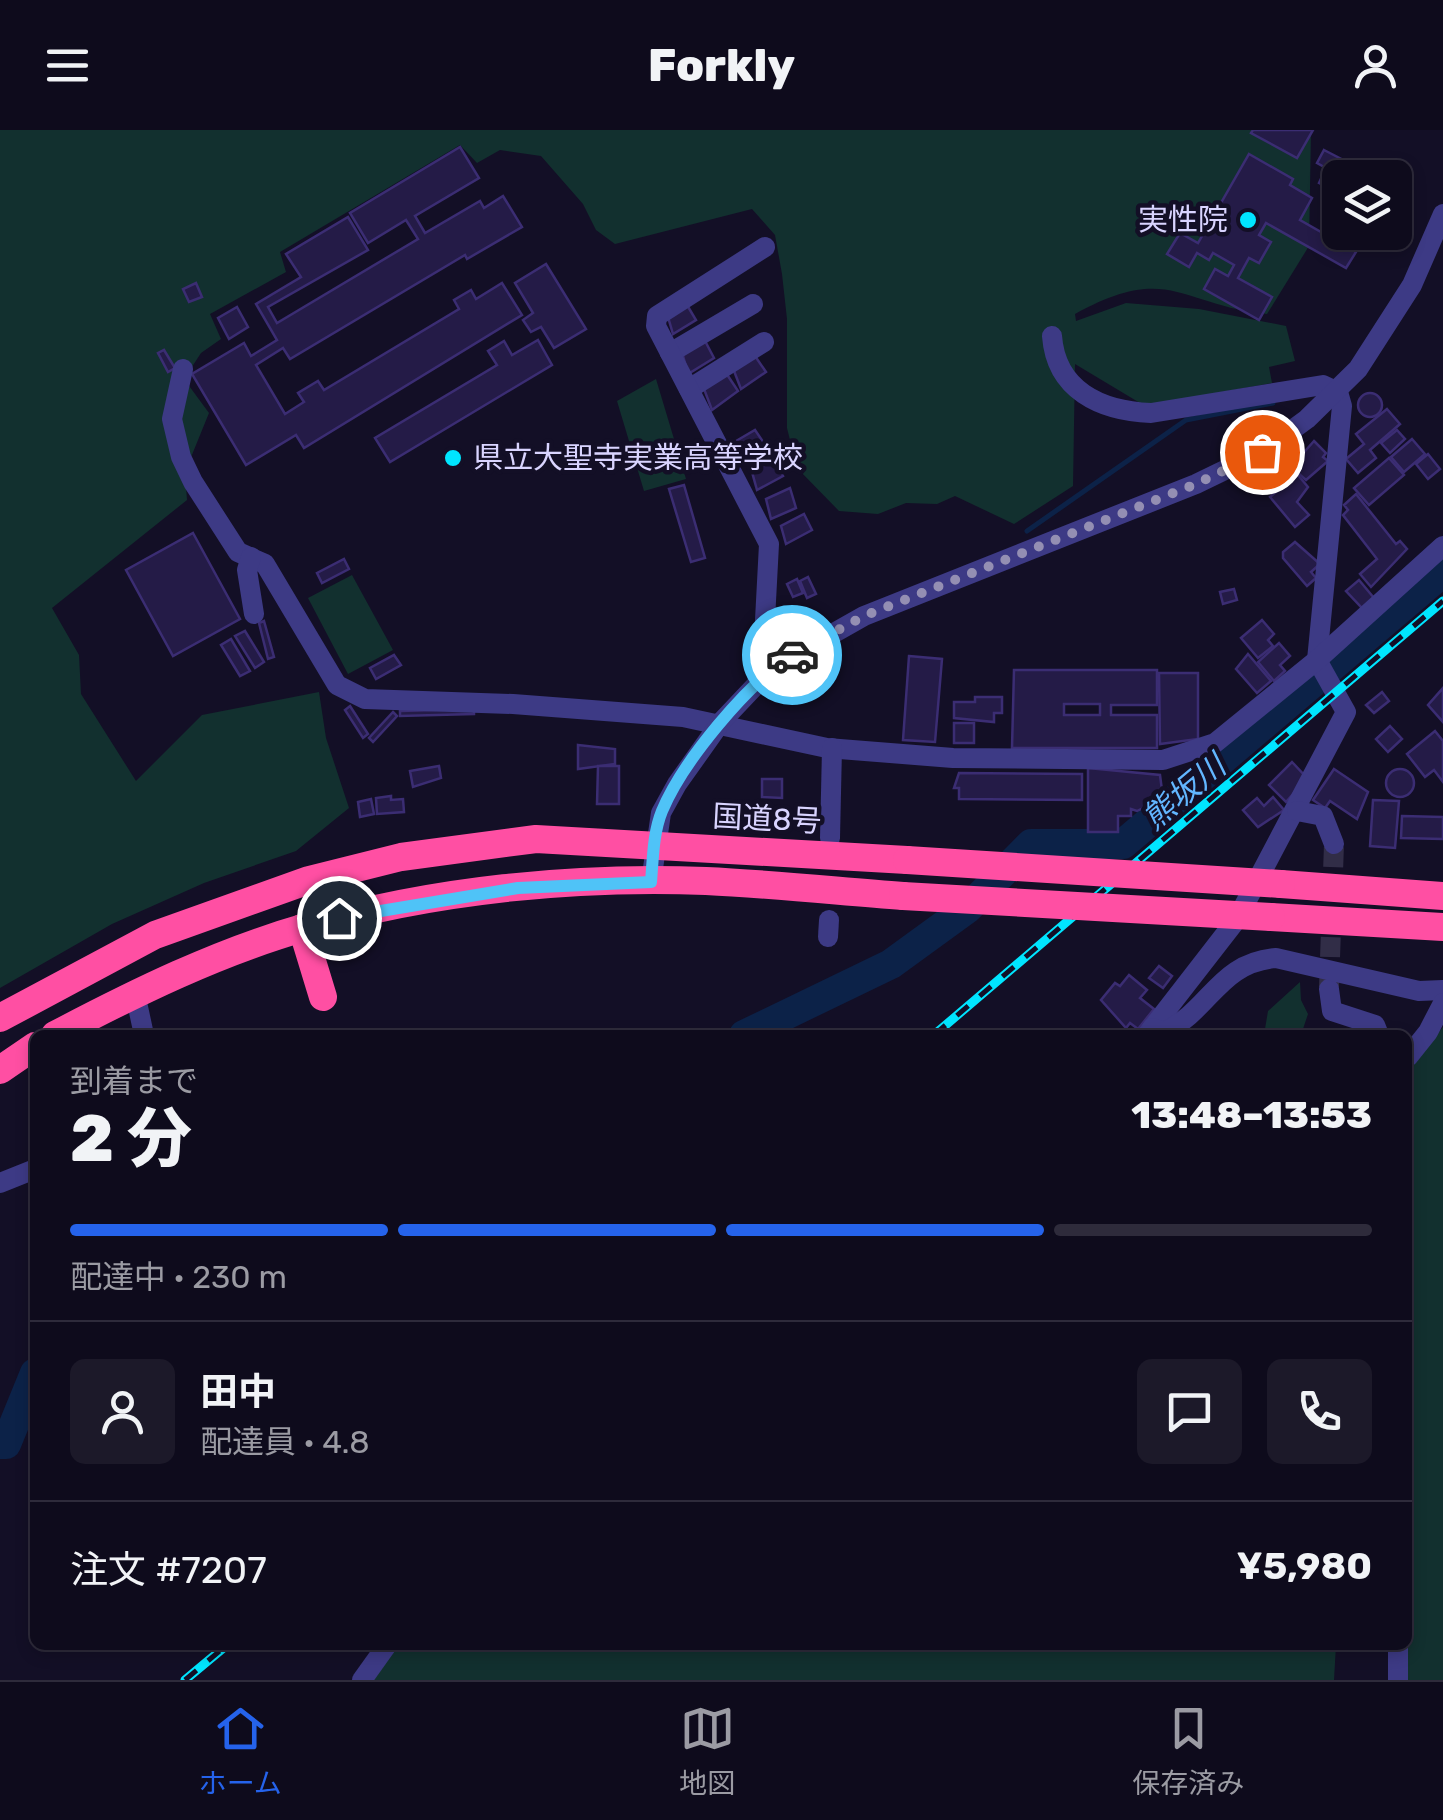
<!DOCTYPE html>
<html lang="ja">
<head>
<meta charset="utf-8">
<style>
	body { margin:0; font-family:Rubik,"Noto Sans JP",sans-serif; background:#1c1929; color:#f1f3f6; height:100vh; display:flex; flex-direction:column; font-size:38px; white-space:nowrap }
	* { box-sizing:border-box; margin:0 }
	p { font-size:32px; color:#9b9ba3 }
	.icon { flex:none; width:55px; height:55px; fill:none; stroke:currentColor; stroke-width:2; stroke-linecap:round; stroke-linejoin:round }
	.map { position:relative; flex:1; overflow:hidden }
	.drawer { position:absolute; left:30px; top:900px; width:1382px; height:620px; display:flex; flex-direction:column; background:#0e0b1c; border-radius:15px; box-shadow:0 5px 15px #0003,0 0 0 2px #2e2b3b }
	.drawer>* { flex:none }
	.fabs { position:absolute; left:1322px; top:30px; display:grid; gap:20px }
	.fabs a { display:grid; place-items:center; width:90px; height:90px; border-radius:15px; background:#0e0b1c; box-shadow:0 5px 15px #0003,0 0 0 2px #2e2b3b; font-size:50px }
	.pin { position:absolute; display:grid; place-items:center; width:85px; height:85px; color:#fff; margin:-42px; border:5px solid #fff; border-radius:50%; box-shadow:0 2px 10px #0007 }
	.courier { position:absolute; display:grid; place-items:center; width:100px; height:100px; margin:-50px; border:8px solid #4fc3f7; border-radius:50%; background:#fff; color:#222; box-shadow:0 2px 12px #0007 }
	.overview em { font-style:normal; font-weight:800 }
	.overview div { display:flex; flex-direction:column-reverse }
	.overview { display:flex; align-items:center; justify-content:space-between; height:170px; padding:0 40px }
	h1 { font-size:65px; font-weight:800; line-height:75px }
	.bar { display:grid; grid-template-columns:repeat(4,1fr); gap:15px 10px; align-content:center; height:120px; padding:0 40px }
	.bar i { height:12px; border-radius:8px; background:#2e2b3b }
	.bar .current { background:#2563eb }
	.bar p { grid-column:span 4 }
	.line { display:flex; align-items:center; gap:25px; padding:0 40px; border-top:2px solid #2e2b3b }
	.line div { flex:1 }
	.round { display:grid; place-items:center; flex:none; width:105px; height:105px; border-radius:15px; background:#1c1929 }
	header { display:flex; justify-content:space-between; align-items:center; height:130px; padding:0 40px; background:#0e0b1c; font-size:45px; font-weight:800 }
	.dock { display:flex; justify-content:space-around; align-items:center; height:140px; border-top:2px solid #2e2b3b; background:#0e0b1c; font-size:28px; color:#9b9ba3 }
	.dock a { display:grid; justify-items:center; gap:5px }
	.dock .current { color:#2563eb }
	.map>svg:first-child { display:block }
	.green { fill:#12302f }
	.lines { fill:none; stroke-linecap:round; stroke-linejoin:round }
	.stream { stroke:#0c2248; stroke-width:5 }
	.river { stroke:#0c2248; stroke-width:30 }
	.building { fill:#241b47; stroke:#3b2d73; stroke-width:2.5; fill-rule:evenodd }
	.minor-tunnel { stroke:#312d47; stroke-width:20; stroke-dasharray:20 10; stroke-linecap:butt }
	.minor { stroke:#3d3a85; stroke-width:20 }
	.highway { stroke:#ff4fa3; stroke-width:28 }
	.rail-casing { stroke:#00e5ff; stroke-width:9 }
	.rail { stroke:#130f26; stroke-width:5; stroke-dasharray:15; stroke-linecap:butt }
	.highway-bridge { stroke:#ff4fa3; stroke-width:28 }
	.done { stroke:#948fb3; stroke-width:10; stroke-dasharray:0 18 }
	.route { stroke:#4fc3f7; stroke-width:12 }
	.poi-dot { fill:#00e5ff; stroke:#130f26; stroke-width:4 }
	.labels { text-anchor:middle; stroke-width:9; stroke-linejoin:round; paint-order:stroke }
	.poi-label { font-size:30px; fill:#d9d4ff; stroke:#130f26; text-anchor:end }
	.street-label { font-size:30px; fill:#d9d4ff; stroke:#130f26 }
	.water-label { font-size:32px; font-style:italic; fill:#62b6ff; stroke:#130f26 }
</style>
</head>
<body>
<header><svg class="icon" aria-label="menu" viewBox="0 0 24 24"><path d="M4 6h16M4 12h16M4 18h16"/></svg>Forkly<svg class="icon" aria-label="person" viewBox="0 0 24 24"><circle cx="12" cy="8" r="4"/><path d="M4 21q1-7 8-7t8 7"/></svg></header>
<div class="map">
<svg width="1443" height="1550" viewBox="0 0 1443 1550">
	<rect width="100%" height="100%" fill="#130f26"/>
	<g class="green">
		<path d="M 0,0 L 1311,0 L 1309,116 L 1267,184 C 1180,175 1169,132 1075,184 L 1076,191 L 1126,173 L 1199,179 L 1286,196 L 1295,231 L 1269,237 L 1272,253 L 1145,276 L 1075,234 L 1073,356 L 1014,394 L 955,366 L 937,374 L 906,373 L 878,384 L 839,381 L 797,338 L 787,298 L 787,189 L 782,144 L 775,105 L 752,79 L 615,114 L 596,100 L 583,74 L 541,26 L 500,20 L 477,33 L 460,15 L 280,122 L 286,142 L 210,184 L 221,209 L 201,223 L 184,249 L 209,283 L 185,342 L 187,370 L 52,478 L 79,525 L 81,564 L 136,651 L 202,585 L 319,562 L 326,608 L 349,678 L 296,721 L 204,753 L 112,794 L 0,858 Z"/>
		<polygon points="656,249 686,349 644,361 617,271"/>
		<polygon points="352,445 393,520 348,544 308,468"/>
		<polygon points="1300,852 1301,870 1308,884 1301,905 1264,905 1268,881"/>
		<polygon points="1443,897 1443,1550 1406,1550 1408,939"/>
		<polygon points="395,1515 1336,1515 1334,1550 370,1550"/>
	</g>
	<g class="lines">
		<polyline class="stream" points="1027,401 1186,290 1273,273"/>
		<g class="river">
			<polyline points="744,905 891,834 968,778 1031,714 1123,714 1443,442"/>
			<polyline points="0,1314 6,1314 35,1243"/>
		</g>
	</g>
	<g class="building">
		<polygon points="1253,0 1313,0 1297,28 1251,3"/>
		<polygon points="460,17 479,48 415,86 425,103 480,71 484,78 503,66 522,97 467,129 465,125 290,229 283,218 256,235 285,284 304,272 298,263 318,251 324,260 459,179 454,170 471,160 476,169 502,153 522,185 304,318 296,305 246,335 192,244 244,213 251,226 277,210 256,174 301,147 286,124 348,87 368,120 268,177 277,193 418,109 406,90 368,113 350,83"/>
		<polygon points="1324,20 1359,38 1363,31 1394,47 1340,48 1340,64 1319,53 1326,38 1317,33"/>
		<polygon points="1249,24 1293,49 1290,55 1312,68 1300,90 1356,122 1346,138 1266,93 1259,105 1271,112 1259,133 1249,128 1238,148 1272,167 1259,190 1204,159 1215,139 1228,146 1234,135 1213,123 1209,130 1197,123 1189,137 1167,124 1180,103 1198,113"/>
		<polygon points="546,134 586,199 554,218 541,197 531,202 523,190 533,183 515,153"/>
		<polygon points="196,153 202,167 189,172 183,159"/>
		<polygon points="687,175 696,190 673,204 668,187"/>
		<polygon points="237,177 248,197 229,209 218,188"/>
		<polygon points="704,209 714,228 688,244 682,222"/>
		<polygon points="538,210 552,235 390,332 375,308 497,235 488,221 504,211 512,225"/>
		<polygon points="164,220 175,238 168,242 158,223"/>
		<polygon points="755,226 766,242 741,259 734,241"/>
		<polygon points="726,243 738,261 712,280 704,259"/>
		<circle cx="1370" cy="275" r="12"/>
		<polygon points="1387,279 1400,294 1370,320 1376,328 1358,343 1346,329 1364,314 1356,304"/>
		<polygon points="755,300 768,319 742,333 736,311"/>
		<polygon points="1397,300 1405,309 1390,323 1381,313"/>
		<polygon points="1412,309 1425,324 1404,342 1391,327"/>
		<polygon points="1314,311 1326,323 1323,327 1328,331 1306,350 1291,337"/>
		<polygon points="1428,324 1440,339 1428,349 1416,334"/>
		<polygon points="1389,328 1404,345 1369,375 1354,358"/>
		<polygon points="774,330 783,346 757,360 752,342"/>
		<polygon points="1297,344 1308,357 1297,372 1309,385 1295,397 1270,367"/>
		<polygon points="684,355 705,428 691,432 669,359"/>
		<polygon points="790,358 796,378 771,389 766,369"/>
		<polygon points="1356,364 1396,414 1400,411 1407,419 1371,457 1360,444 1377,429 1343,385 1348,380 1344,375"/>
		<polygon points="804,384 812,400 786,414 781,396"/>
		<polygon points="193,403 240,489 173,526 126,440"/>
		<polygon points="1295,412 1320,434 1311,442 1316,448 1307,456 1283,428 1283,422"/>
		<polygon points="344,429 349,439 322,453 317,443"/>
		<polygon points="808,447 816,464 807,468 800,451"/>
		<polygon points="797,449 803,463 793,467 787,454"/>
		<polygon points="1359,450 1374,468 1362,478 1346,461"/>
		<polygon points="1234,459 1237,470 1223,474 1220,462"/>
		<polygon points="1262,490 1274,504 1268,510 1273,516 1258,528 1241,508"/>
		<polygon points="264,491 274,527 268,529 259,493"/>
		<polygon points="245,501 264,532 255,538 235,506"/>
		<polygon points="231,509 250,541 240,546 221,515"/>
		<polygon points="1279,513 1290,526 1280,535 1285,541 1274,551 1258,532"/>
		<polygon points="1248,524 1271,551 1257,563 1236,539"/>
		<polygon points="394,525 401,535 376,549 370,538"/>
		<polygon points="909,526 942,529 935,612 903,610"/>
		<path d="M 1014,540 L 1157,540 L 1157,575 L 1111,575 L 1111,585 L 1157,585 L 1157,618 L 1012,618 ZM 1064,574 L 1100,574 L 1100,585 L 1064,585 Z"/>
		<polygon points="1159,543 1198,543 1198,609 1160,614"/>
		<polygon points="1443,558 1443,592 1428,575"/>
		<polygon points="1382,562 1389,571 1374,583 1366,575"/>
		<polygon points="975,567 1002,567 1002,583 994,583 994,592 954,588 954,572 975,572"/>
		<polygon points="350,576 368,604 363,608 345,580"/>
		<polygon points="474,579 474,584 400,586 400,581"/>
		<polygon points="393,582 397,586 373,612 369,608"/>
		<rect x="954" y="593" width="20" height="20"/>
		<polygon points="1390,596 1402,609 1388,622 1376,609"/>
		<polygon points="1435,601 1443,611 1443,652 1434,640 1425,647 1407,624"/>
		<polygon points="578,615 615,619 615,634 578,639"/>
		<polygon points="1292,632 1307,648 1286,672 1269,655"/>
		<polygon points="439,636 441,648 413,657 410,641"/>
		<polygon points="598,636 619,636 619,674 597,674"/>
		<polygon points="1088,638 1160,645 1163,668 1137,681 1131,679 1131,686 1118,686 1118,702 1088,702"/>
		<polygon points="1334,639 1368,662 1357,689 1330,671 1325,678 1313,670"/>
		<circle cx="1400" cy="653" r="14"/>
		<polygon points="959,643 1082,644 1082,670 959,669 959,658 954,658"/>
		<polygon points="762,649 782,649 782,668 762,667"/>
		<polygon points="391,666 391,670 403,669 404,682 377,684 376,668"/>
		<polygon points="1273,667 1284,680 1258,697 1243,680 1257,668 1264,676"/>
		<polygon points="371,669 374,684 360,687 358,672"/>
		<polygon points="1373,670 1399,671 1395,718 1370,716"/>
		<polygon points="1402,686 1443,687 1443,709 1401,708"/>
		<polygon points="1159,836 1172,846 1163,858 1149,848"/>
		<polygon points="1129,845 1147,860 1140,868 1154,879 1138,899 1130,893 1126,898 1101,870 1115,853 1120,856"/>
	</g>
	<g class="lines">
		<polyline class="minor-tunnel" points="1329,857 1334,714"/>
		<g class="minor">
			<path d="M 1052,206 C 1056,260 1100,281 1151,283 L 1323,255 L 1338,262 L 1342,276 L 1317,530 L 1346,582 L 1237,789 L 1147,905"/>
			<polyline points="670,223 753,174"/>
			<polyline points="183,239 172,289 181,327 193,352 238,422 265,434 337,555 365,569 513,574 683,587 827,618 953,628 1163,630 1215,613 1317,530 1443,416"/>
			<polyline points="689,259 764,212"/>
			<polyline points="251,427 247,440 254,484"/>
			<polyline points="762,547 769,414 656,196 657,186 765,117"/>
			<polyline points="1297,681 1323,686 1334,714"/>
			<polyline points="830,708 832,618"/>
			<polyline points="651,752 661,683 677,654 721,592 772,538 864,486 1196,354 1262,322 1307,289 1358,239 1412,155 1443,84"/>
			<polyline points="828,807 829,790"/>
			<polyline points="1329,859 1332,881 1375,895 1379,905"/>
			<polyline points="135,863 144,905"/>
			<path d="M 1152,898 L 1164,902 C 1211,880 1218,833 1276,828 L 1419,861 L 1443,860"/>
			<polyline points="1408,927 1428,902 1443,873"/>
			<polyline points="0,1053 35,1039"/>
			<polyline points="1398,1515 1398,1550"/>
			<polyline points="362,1550 387,1515"/>
		</g>
		<g class="highway">
			<polyline points="1281,754 1443,766"/>
			<polyline points="1271,787 1443,797"/>
			<polyline points="302,798 323,867"/>
			<polyline points="0,888 155,805 309,750 401,727 536,709 907,730"/>
			<path d="M 55,905 C 135,863 218,822 306,797 C 432,760 574,746 706,751 C 771,754 837,761 903,766"/>
			<polyline points="0,940 35,916"/>
		</g>
		<g class="rail-casing">
			<g id="rail">
				<polyline points="934,905 1443,471"/>
				<polyline points="185,1550 227,1515"/>
			</g>
		</g>
		<use href="#rail" class="rail"/>
		<g class="highway-bridge">
			<polyline points="907,730 1281,754"/>
			<polyline points="903,766 1271,787"/>
		</g>
	</g>
	<g class="lines">
		<polyline class="done" points="792,525 864,486 1196,354 1262,322"/>
		<path class="route" d="M 339,788 L 518,758 L 651,752 C 653,729 653,703 662,681 C 683,631 747,554 792,525"/>
	</g>
	<g class="poi-dot">
		<circle cx="1248" cy="90" r="10"/>
		<circle cx="453" cy="328" r="10"/>
	</g>
	<g class="labels">
		<g class="poi-label">
			<text x="1228" y="100">実性院</text>
			<text x="473" y="338" text-anchor="start">県立大聖寺実業高等学校</text>
		</g>
		<g class="street-label">
			<text transform="translate(767 689) rotate(3)" y="10">国道8号</text>
		</g>
		<g class="water-label">
			<text transform="translate(1184 662) rotate(-40)" y="11">熊坂川</text>
		</g>
	</g>
</svg>
<div class="fabs">
<a><svg class="icon" aria-label="layers" viewBox="0 0 24 24"><path d="M12 4l9 5-9 5-9-5zM3 14l9 5 9-5"/></svg></a>
</div>
<div class="pin" style="left:1262px;top:322px;background:#ea580c"><svg class="icon" aria-label="bag" viewBox="0 0 24 24"><path d="M5 8h14l-1 12H6zM9 8a3 3 0 0 1 6 0"/></svg></div>
<div class="pin" style="left:339px;top:788px;background:#1f2937"><svg class="icon" aria-label="home" viewBox="0 0 24 24"><path d="M3 11l9-7 9 7M6 9v11h12V9"/></svg></div>
<div class="courier" style="left:792px;top:525px"><svg class="icon" aria-label="car" viewBox="0 0 24 24"><path d="M5 17H2v-5l4-1 3-4h7l3 4 3 1v5h-3M9 17h6M6 11h13"/><circle cx="7" cy="17" r="2"/><circle cx="17" cy="17" r="2"/></svg></div>
<section class="drawer">
<div class="overview"><div><h1>2 分</h1><p>到着まで</p></div><em>13:48–13:53</em></div>
<div class="bar"><i class="current"></i><i class="current"></i><i class="current"></i><i></i><p>配達中 · 230 m</p></div>
<div class="line" style="height:180px"><a class="round"><svg class="icon" aria-label="person" viewBox="0 0 24 24"><circle cx="12" cy="8" r="4"/><path d="M4 21q1-7 8-7t8 7"/></svg></a><div><b>田中</b><p>配達員 · 4.8</p></div><a class="round"><svg class="icon" aria-label="chat" viewBox="0 0 24 24"><path d="M4 5h16v11H9l-5 4z"/></svg></a><a class="round"><svg class="icon" aria-label="phone" viewBox="0 0 24 24"><path d="M5 4h4l2 5-3 2q2 4 5 5l2-3 5 2v4C11 20 4 13 5 4z"/></svg></a></div>
<div class="line" style="height:130px"><div>注文 #7207</div><b>¥5,980</b></div>
</section>
</div>
<nav class="dock">
<a class="current"><svg class="icon" aria-label="home" viewBox="0 0 24 24"><path d="M3 11l9-7 9 7M6 9v11h12V9"/></svg>ホーム</a>
<a><svg class="icon" aria-label="map" viewBox="0 0 24 24"><path d="M3 6l6-2 6 2 6-2v14l-6 2-6-2-6 2zM9 4v14M15 6v14"/></svg>地図</a>
<a><svg class="icon" aria-label="saved" viewBox="0 0 24 24"><path d="M7 4h10v16l-5-4-5 4z"/></svg>保存済み</a>
</nav>
</body>
</html>
